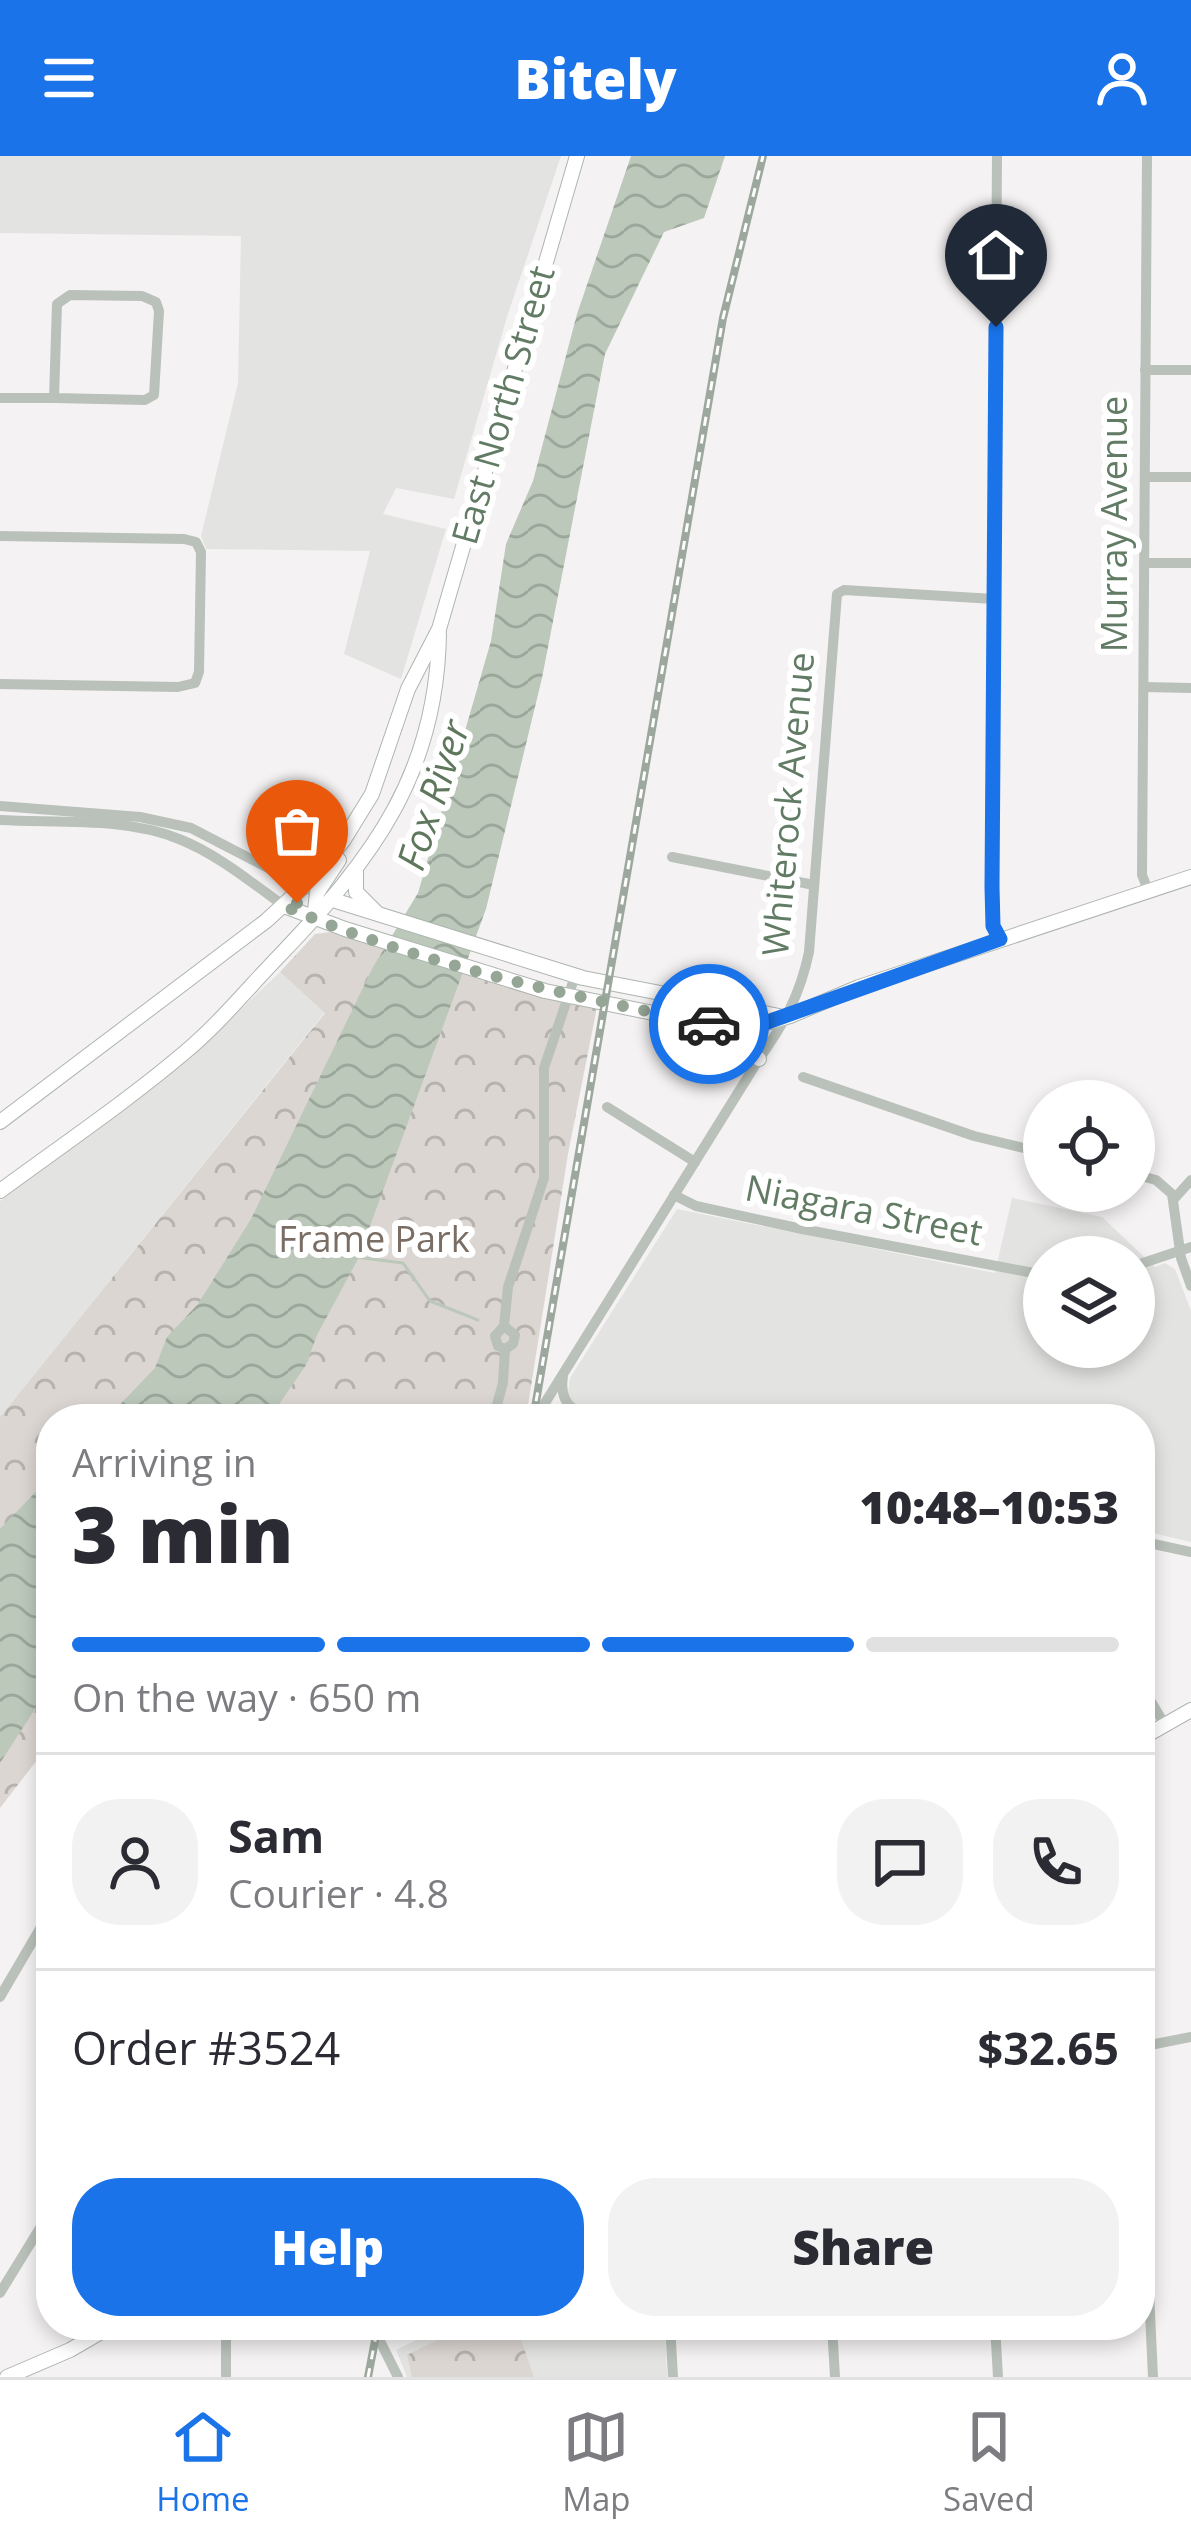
<!DOCTYPE html>
<html lang="en">
<head>
<meta charset="utf-8">
<style>
	body { margin:0; font-family:"Open Sans",sans-serif; background:#f2f2f3; color:#2b2b33; height:100vh; display:flex; flex-direction:column; font-size:45px; white-space:nowrap }
	* { box-sizing:border-box; margin:0 }
	p { font-size:39px; color:#7c7c81 }
	.icon { flex:none; width:66px; height:66px; fill:none; stroke:currentColor; stroke-width:2; stroke-linecap:round; stroke-linejoin:round }
	.map { position:relative; flex:1; overflow:hidden }
	.sheet { position:absolute; left:36px; top:1248px; width:1119px; height:936px; display:flex; flex-direction:column; background:#fff; border-radius:48px; box-shadow:0 6px 18px #0003 }
	.sheet>* { flex:none }
	.controls { position:absolute; left:1023px; top:924px; display:grid; gap:24px }
	.controls a { display:grid; place-items:center; width:132px; height:132px; border-radius:50%; background:#fff; box-shadow:0 6px 18px #0003; font-size:60px }
	.pin { position:absolute; display:grid; place-items:center; width:102px; height:102px; color:#fff; margin:-123px -51px; border-radius:50% 50% 50% 0; rotate:-45deg; box-shadow:0 0 12px #0007 }
	.pin .icon { rotate:45deg }
	.courier { position:absolute; display:grid; place-items:center; width:120px; height:120px; margin:-60px; border:9px solid #1a73e8; border-radius:50%; background:#fff; color:#222; box-shadow:0 3px 15px #0007 }
	.overview em { font-style:normal; font-weight:800 }
	.overview div { display:flex; flex-direction:column-reverse }
	.overview { display:flex; align-items:center; justify-content:space-between; height:204px; padding:0 36px }
	h1 { font-size:78px; font-weight:800; line-height:90px }
	.bar { display:grid; grid-template-columns:repeat(4,1fr); gap:18px 12px; align-content:center; height:144px; padding:0 36px }
	.bar i { height:15px; border-radius:9px; background:#e1e1e2 }
	.bar .selected { background:#1a73e8 }
	.bar p { grid-column:span 4 }
	.line { display:flex; align-items:center; gap:30px; padding:0 36px; border-top:3px solid #e1e1e2 }
	.line div { flex:1 }
	.round { display:grid; place-items:center; flex:none; width:126px; height:126px; border-radius:48px; background:#f2f2f3 }
	.cta { display:flex; gap:24px; margin-top:auto; padding:24px 36px }
	.cta a { flex:1; height:138px; border-radius:48px; background:#1a73e8; color:#fff; font-size:48px; font-weight:800; line-height:138px; text-align:center }
	.cta a+a { background:#f2f2f3; color:#2b2b33 }
	header { display:flex; justify-content:space-between; align-items:center; height:156px; padding:0 36px; background:#1a73e8; color:#fff; font-size:54px; font-weight:800 }
	.tab-bar { display:flex; justify-content:space-around; align-items:center; height:168px; border-top:3px solid #e1e1e2; background:#fff; font-size:33px; color:#7c7c81 }
	.tab-bar a { display:grid; justify-items:center; gap:6px }
	.tab-bar .selected { color:#1a73e8 }
	.map>svg:first-child { display:block }
	.built { fill:#e3e3e1; fill-rule:evenodd }
	.forest { fill:url(#forest-crowns) }
	.water { fill:url(#water-waves) }
	.lines { fill:none; stroke-linecap:round; stroke-linejoin:round }
	.stream { stroke:#bbc8ba; stroke-width:3 }
	.major-casing { stroke:#adb6ae; stroke-width:16 }
	.minor { stroke:#b9c1ba; stroke-width:10 }
	.major { stroke:#fff; stroke-width:14 }
	.rail-casing { stroke:#9ca89d; stroke-width:8 }
	.rail { stroke:#fff; stroke-width:3; stroke-dasharray:9; stroke-linecap:butt }
	.done { stroke:#95a596; stroke-width:12; stroke-dasharray:0 21.6 }
	.route { stroke:#1a73e8; stroke-width:15 }
	.labels { text-anchor:middle; stroke-width:12; stroke-linejoin:round; paint-order:stroke }
	.street-label { font-size:36px; fill:#627b64; stroke:#fff }
	.park-label { font-size:36px; fill:#796d64; stroke:#fff }
	.water-label { font-size:39px; font-style:italic; fill:#5f775d; stroke:#fff }
</style>
</head>
<body>
<header><svg class="icon" aria-label="menu" viewBox="0 0 24 24"><path d="M4 6h16M4 12h16M4 18h16"/></svg>Bitely<svg class="icon" aria-label="person" viewBox="0 0 24 24"><circle cx="12" cy="8" r="4"/><path d="M4 21q1-7 8-7t8 7"/></svg></header>
<div class="map">
<svg width="1191" height="2221" viewBox="0 0 1191 2221">
	<defs>
		<pattern id="forest-crowns" width="20" height="18" patternUnits="userSpaceOnUse" patternTransform="scale(3)"><rect width="20" height="18" fill="#dcd6d3"/><path d="M2 6a3 3 0 1 1 6 0M12 15a3 3 0 1 1 6 0" fill="none" stroke="#b6b3af"/></pattern>
		<pattern id="water-waves" width="16" height="10" patternUnits="userSpaceOnUse" patternTransform="scale(3)"><rect width="16" height="10" fill="#bbc8ba"/><path d="M0 5q4-4 8 0t8 0" fill="none" stroke="#9ba79b"/></pattern>
	</defs>
	<rect width="100%" height="100%" fill="#f5f2f3"/>
	<g class="built">
		<polygon points="0,0 561,0 507,161 454,343 396,332 383,358 446,373 401,523 344,498 370,395 206,393 201,380 238,227 241,80 0,77"/>
		<polygon points="280,816 325,856 0,1261 0,1045 186,905"/>
		<path d="M 1012,1042 L 1102,1061 L 1155,1111 L 1165,1107 L 1175,1113 L 1191,1155 L 1191,1386 L 1140,1374 L 1140,1263 L 634,1263 L 572,1248 L 568,1237 L 570,1222 L 677,1053 L 995,1117 ZM 1044,1101 L 1134,1101 L 1134,1191 L 1044,1191 Z"/>
		<polygon points="447,2169 767,2169 767,2173 665,2175 667,2221 407,2221 396,2194"/>
	</g>
	<g class="forest">
		<polygon points="331,776 597,851 568,998 528,1249 520,1263 51,1263 51,1586 0,1652 0,1261 325,857 280,816 315,778"/>
		<polygon points="468,2169 516,2169 534,2221 412,2221 407,2199"/>
	</g>
	<g class="water">
		<polygon points="631,0 725,0 704,62 664,76 605,198 542,522 486,753 358,1103 317,1179 306,1209 269,1263 106,1263 155,1212 167,1181 198,1148 251,1063 373,811 418,737 491,485 506,388 533,325 577,158"/>
		<polygon points="51,1320 51,1537 37,1550 0,1607 0,1373"/>
	</g>
	<g class="lines">
		<polyline class="stream" points="356,1101 403,1107 430,1145 478,1164"/>
		<g class="major-casing">
			<g id="major">
				<polyline points="356,715 356,736 376,756"/>
				<polyline points="333,744 583,822 779,860"/>
				<polyline points="284,750 345,773 545,835 727,872 759,869 790,860 859,831 1191,721"/>
				<polyline points="314,763 317,737 339,704"/>
				<polyline points="727,872 759,903"/>
				<polyline points="0,966 266,765 317,718 343,685 372,638 408,533 439,473 577,0"/>
				<path d="M 0,1035 C 61,990 126,946 184,897 C 219,868 249,831 281,798 C 373,702 437,617 439,478"/>
				<polyline points="1140,1583 1191,1554"/>
				<polyline points="7,2221 70,2194 113,2169"/>
			</g>
		</g>
		<g class="minor">
			<polyline points="997,0 992,731 993,769 1000,783"/>
			<polyline points="1147,0 1142,719 1148,734"/>
			<polygon points="70,139 142,140 156,146 159,155 154,239 145,244 54,242 57,148"/>
			<polyline points="1145,214 1191,214"/>
			<polyline points="0,242 54,242"/>
			<polyline points="1145,321 1191,321"/>
			<polyline points="0,380 184,383 196,386 201,396 199,516 195,527 178,531 0,528"/>
			<polyline points="1144,407 1191,407"/>
			<polyline points="1144,531 1191,532"/>
			<polyline points="0,650 140,661 191,672 324,741"/>
			<path d="M 0,664 C 58,667 125,661 179,683 C 217,698 251,726 284,750"/>
			<polyline points="672,701 814,729"/>
			<polyline points="803,921 974,980 1044,997"/>
			<polyline points="607,951 695,1006"/>
			<polyline points="1134,1018 1156,1024 1172,1038 1181,1102 1191,1130"/>
			<polyline points="674,1039 696,1050 802,1073 1044,1119"/>
			<polyline points="1174,1043 1191,1024"/>
			<polyline points="1134,1110 1191,1091"/>
			<polyline points="504,1170 515,1179 513,1188 505,1193 498,1190 495,1180 504,1170 508,1131 544,1022 544,912 575,820"/>
			<path d="M 563,1219 C 559,1246 570,1254 594,1263"/>
			<polyline points="493,1263 503,1227 505,1193"/>
			<path d="M 535,1263 L 759,903 C 784,868 800,839 809,796 L 837,438 L 844,434 L 994,443"/>
			<polyline points="1140,1385 1191,1396"/>
			<polyline points="1140,1527 1165,1569"/>
			<polyline points="0,1841 51,1754"/>
			<polyline points="1140,1891 1191,1881"/>
			<polyline points="1140,1942 1153,2221"/>
			<polyline points="0,2137 51,2054"/>
			<polyline points="372,2169 398,2221"/>
			<polyline points="670,2169 673,2221"/>
			<polyline points="832,2169 835,2221"/>
			<polyline points="995,2169 998,2221"/>
			<polyline points="226,2221 226,2169"/>
		</g>
		<use href="#major" class="major"/>
		<g class="rail-casing">
			<g id="rail">
				<polyline points="533,1263 723,162 763,0"/>
				<polyline points="368,2221 378,2169"/>
			</g>
		</g>
		<use href="#rail" class="rail"/>
	</g>
	<g class="lines">
		<path class="done" d="M 297,747 L 284,750 C 419,809 566,838 709,868"/>
		<polyline class="route" points="709,868 727,872 759,869 1000,783 993,770 992,731 996,171"/>
	</g>
	<g class="labels">
		<g class="street-label">
			<text transform="translate(503 249) rotate(-74)" y="13">East North Street</text>
			<text transform="translate(1114 368) rotate(-90)" y="13">Murray Avenue</text>
			<text transform="translate(788 648) rotate(-85)" y="13">Whiterock Avenue</text>
			<text transform="translate(864 1054) rotate(11)" y="13">Niagara Street</text>
		</g>
		<g class="park-label">
			<text x="374" y="1096">Frame Park</text>
		</g>
		<g class="water-label">
			<text transform="translate(433 639) rotate(-72)" y="14">Fox River</text>
		</g>
	</g>
</svg>
<div class="controls">
<a><svg class="icon" aria-label="locate" viewBox="0 0 24 24"><circle cx="12" cy="12" r="6"/><path d="M12 2v4M12 18v4M2 12h4M18 12h4"/></svg></a>
<a><svg class="icon" aria-label="layers" viewBox="0 0 24 24"><path d="M12 4l9 5-9 5-9-5zM3 14l9 5 9-5"/></svg></a>
</div>
<div class="pin" style="left:297px;top:747px;background:#ea580c"><svg class="icon" aria-label="bag" viewBox="0 0 24 24"><path d="M5 8h14l-1 12H6zM9 8a3 3 0 0 1 6 0"/></svg></div>
<div class="pin" style="left:996px;top:171px;background:#1f2937"><svg class="icon" aria-label="home" viewBox="0 0 24 24"><path d="M3 11l9-7 9 7M6 9v11h12V9"/></svg></div>
<div class="courier" style="left:709px;top:868px"><svg class="icon" aria-label="car" viewBox="0 0 24 24"><path d="M5 17H2v-5l4-1 3-4h7l3 4 3 1v5h-3M9 17h6M6 11h13"/><circle cx="7" cy="17" r="2"/><circle cx="17" cy="17" r="2"/></svg></div>
<section class="sheet">
<div class="overview"><div><h1>3 min</h1><p>Arriving in</p></div><em>10:48–10:53</em></div>
<div class="bar"><i class="selected"></i><i class="selected"></i><i class="selected"></i><i></i><p>On the way · 650 m</p></div>
<div class="line" style="height:216px"><a class="round"><svg class="icon" aria-label="person" viewBox="0 0 24 24"><circle cx="12" cy="8" r="4"/><path d="M4 21q1-7 8-7t8 7"/></svg></a><div><b>Sam</b><p>Courier · 4.8</p></div><a class="round"><svg class="icon" aria-label="chat" viewBox="0 0 24 24"><path d="M4 5h16v11H9l-5 4z"/></svg></a><a class="round"><svg class="icon" aria-label="phone" viewBox="0 0 24 24"><path d="M5 4h4l2 5-3 2q2 4 5 5l2-3 5 2v4C11 20 4 13 5 4z"/></svg></a></div>
<div class="line" style="height:156px"><div>Order #3524</div><b>$32.65</b></div>
<div class="cta"><a>Help</a><a>Share</a></div>
</section>
</div>
<nav class="tab-bar">
<a class="selected"><svg class="icon" aria-label="home" viewBox="0 0 24 24"><path d="M3 11l9-7 9 7M6 9v11h12V9"/></svg>Home</a>
<a><svg class="icon" aria-label="map" viewBox="0 0 24 24"><path d="M3 6l6-2 6 2 6-2v14l-6 2-6-2-6 2zM9 4v14M15 6v14"/></svg>Map</a>
<a><svg class="icon" aria-label="saved" viewBox="0 0 24 24"><path d="M7 4h10v16l-5-4-5 4z"/></svg>Saved</a>
</nav>
</body>
</html>
